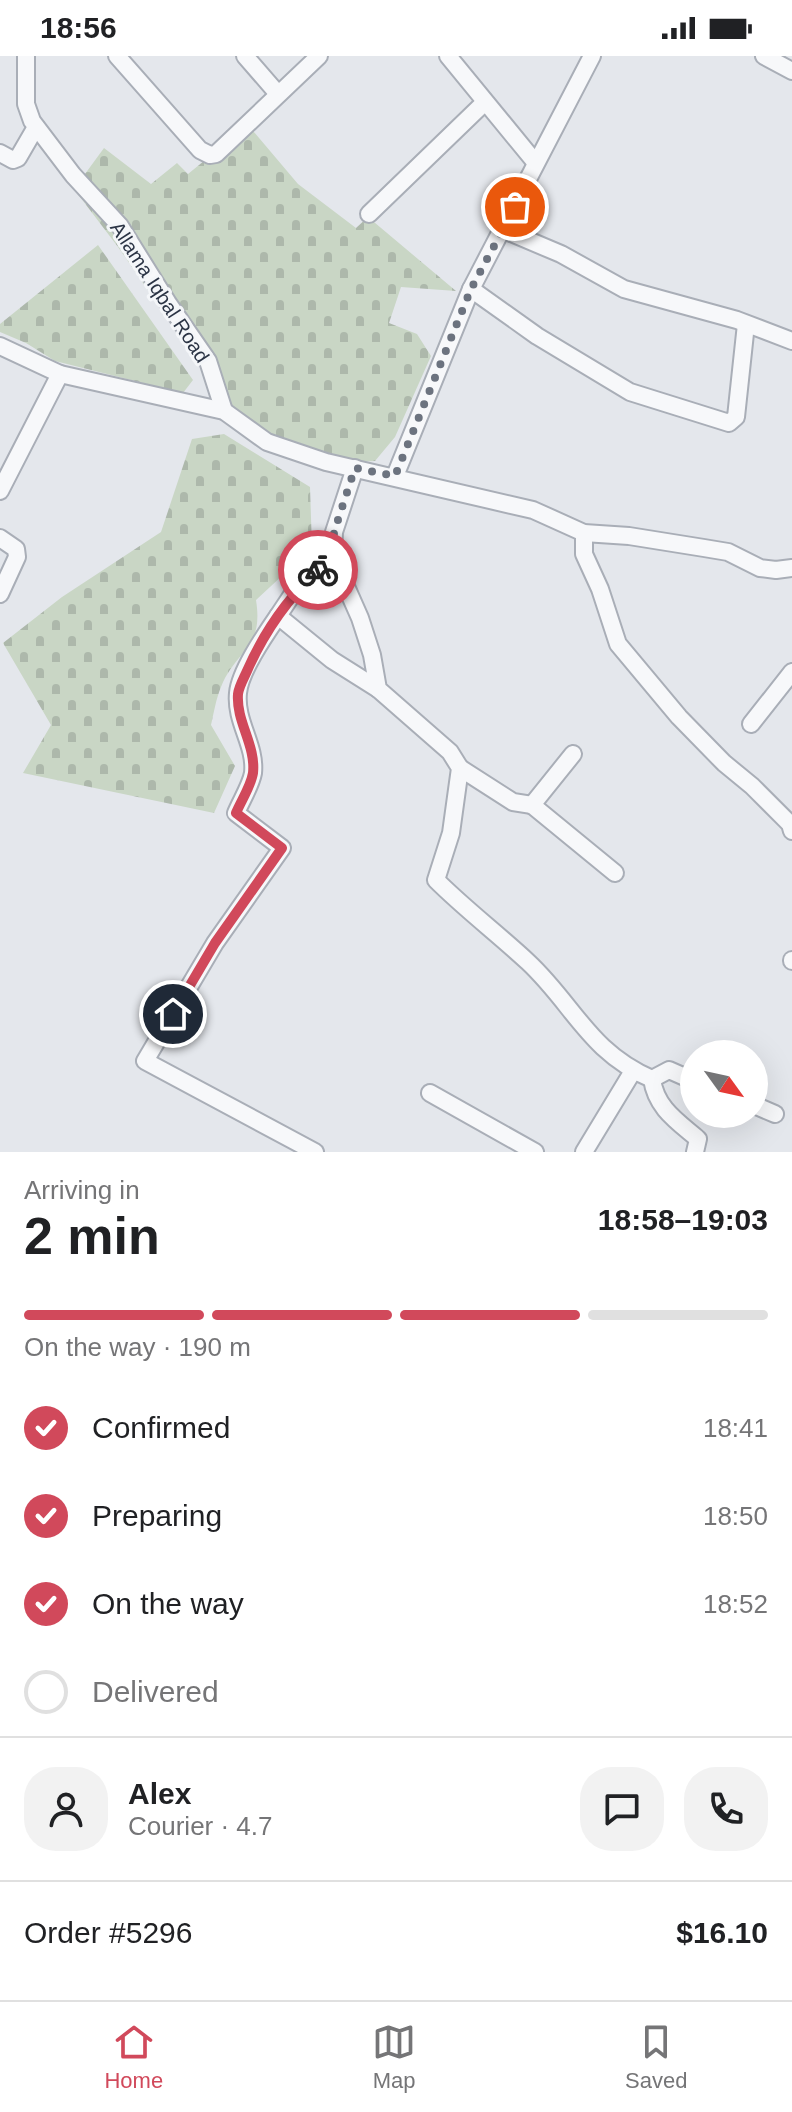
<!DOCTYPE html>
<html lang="en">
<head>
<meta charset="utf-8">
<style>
	body { margin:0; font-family:Arial,sans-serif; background:#f2f2f2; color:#202124; height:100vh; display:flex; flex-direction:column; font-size:30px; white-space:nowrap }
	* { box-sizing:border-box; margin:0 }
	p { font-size:26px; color:#757577 }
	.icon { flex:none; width:44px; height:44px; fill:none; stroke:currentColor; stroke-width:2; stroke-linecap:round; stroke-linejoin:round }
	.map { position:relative; height:1096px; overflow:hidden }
	.panel { display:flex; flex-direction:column; background:#fff; flex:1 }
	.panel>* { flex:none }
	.needle { width:52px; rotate:123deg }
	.buttons { position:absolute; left:680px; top:984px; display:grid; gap:16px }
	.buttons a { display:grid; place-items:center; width:88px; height:88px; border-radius:50%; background:#fff; box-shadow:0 8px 32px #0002; font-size:40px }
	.pin { position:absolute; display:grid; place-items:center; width:68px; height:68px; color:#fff; margin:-34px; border:4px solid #fff; border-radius:50%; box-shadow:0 2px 8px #0007 }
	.courier { position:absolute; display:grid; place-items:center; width:80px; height:80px; margin:-40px; border:6px solid #d1495b; border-radius:50%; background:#fff; color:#222; box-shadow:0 2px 10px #0007 }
	.head em { font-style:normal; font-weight:800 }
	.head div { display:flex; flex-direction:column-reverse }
	.head { display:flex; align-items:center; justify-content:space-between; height:136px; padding:0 24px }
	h1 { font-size:52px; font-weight:800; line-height:60px }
	.bar { display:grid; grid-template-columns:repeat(4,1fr); gap:12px 8px; align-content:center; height:96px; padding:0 24px }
	.bar i { height:10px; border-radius:6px; background:#e0e0e0 }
	.bar .on { background:#d1495b }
	.bar p { grid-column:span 4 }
	.line { display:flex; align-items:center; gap:20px; padding:0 24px; border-top:2px solid #e0e0e0 }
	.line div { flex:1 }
	.round { display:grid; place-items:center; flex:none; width:84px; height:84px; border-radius:32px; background:#f2f2f2 }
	ol { padding:0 24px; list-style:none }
	li { display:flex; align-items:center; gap:24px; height:88px }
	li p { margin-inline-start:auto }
	li .icon { padding:8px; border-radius:50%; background:#d1495b; color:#fff; stroke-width:4 }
	li:last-child { color:#757577 }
	li i { width:44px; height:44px; border:4px solid #e0e0e0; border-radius:50% }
	.status { display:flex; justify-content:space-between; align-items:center; height:56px; padding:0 40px; background:#fff; direction:ltr }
	.status svg { height:22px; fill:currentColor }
	.menu { display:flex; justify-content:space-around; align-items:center; height:112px; border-top:2px solid #e0e0e0; background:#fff; font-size:22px; color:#757577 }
	.menu a { display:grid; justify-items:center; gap:4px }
	.menu .on { color:#d1495b }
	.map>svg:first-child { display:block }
	.cemetery { fill:url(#cemetery-stones) }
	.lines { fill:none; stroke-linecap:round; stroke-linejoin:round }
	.street-casing { stroke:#a9aeb7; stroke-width:20 }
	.street { stroke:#f7f8fa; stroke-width:16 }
	.done { stroke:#6c737f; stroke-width:8; stroke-dasharray:0 14.4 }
	.route { stroke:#d1495b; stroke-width:10 }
	.labels { text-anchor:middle; stroke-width:6; stroke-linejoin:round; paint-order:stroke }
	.street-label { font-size:20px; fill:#2b3445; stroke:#f4f6f9 }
</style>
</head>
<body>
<div class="status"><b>18:56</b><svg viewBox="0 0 49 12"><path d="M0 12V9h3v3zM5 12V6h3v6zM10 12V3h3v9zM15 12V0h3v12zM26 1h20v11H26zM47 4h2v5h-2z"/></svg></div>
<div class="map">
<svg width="792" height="1096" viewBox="0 0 792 1096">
	<defs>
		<pattern id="cemetery-stones" width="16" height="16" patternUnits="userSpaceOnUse" patternTransform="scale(2)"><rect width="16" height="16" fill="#c9d6c5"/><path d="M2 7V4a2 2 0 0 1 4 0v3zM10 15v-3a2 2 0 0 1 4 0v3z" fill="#adb8ab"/></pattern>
	</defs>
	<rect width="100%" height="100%" fill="#e4e7ec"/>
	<g class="cemetery">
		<polygon points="248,69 298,128 356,172 368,161 456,235 401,231 389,267 417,278 431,300 395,381 375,405 337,407 280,388 235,359 118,191 74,133 104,92 151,128 177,107 188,118"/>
		<polygon points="98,189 193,324 183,337 55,305 26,287 0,276 0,268"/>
		<path d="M 224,378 L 310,431 L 312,492 L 256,544 C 264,594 236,593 221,631 C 216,643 214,656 211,669 L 235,710 L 214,757 L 23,717 L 51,669 L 3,587 L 62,541 L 161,476 L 192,383 Z"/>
	</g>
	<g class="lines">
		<g class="street-casing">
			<g id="street">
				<polyline points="26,0 26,48 32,65 73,119 120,170 168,247 208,305 224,355"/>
				<polyline points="117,0 200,94 210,99 216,98 319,0"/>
				<polyline points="245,0 278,38"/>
				<polyline points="448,0 535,106"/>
				<polyline points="764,0 792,15"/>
				<polyline points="0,97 13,104 18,102 36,71"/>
				<polyline points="369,158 485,46"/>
				<polyline points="504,174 561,198 624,233 737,264 792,285"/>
				<polyline points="471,233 537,280 630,336 729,367 736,361 746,268"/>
				<polyline points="0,290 60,318 224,355 267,386 326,406 533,454 584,477 629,480 704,492 728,496 760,512 776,514 792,512"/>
				<path d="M 355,412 L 334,476 L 333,501 L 360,562 L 372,599 L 378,633 L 450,696 L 460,712 L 451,777 L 436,824 C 465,853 498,878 528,906 C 574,949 589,996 652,1023"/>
				<polyline points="395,420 471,233 592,0"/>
				<polyline points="0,435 60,318"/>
				<polyline points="584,477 584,498 600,533 618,588 679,661 724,707 752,730 790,768 792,775"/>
				<polyline points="0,482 16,493 17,501 0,538"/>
				<polyline points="278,560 294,536 333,501"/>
				<polyline points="751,668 792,616"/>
				<polyline points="460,712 513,746 532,749 573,698"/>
				<polyline points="532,749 615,817"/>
				<polyline points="792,904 792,905"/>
				<path d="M 694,1025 L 669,1014 L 652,1023 C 656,1052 677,1065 698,1083 L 695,1096"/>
				<polyline points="430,1037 535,1096"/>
				<polyline points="754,1049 775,1058"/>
				<path d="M 315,1096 L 145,1005 L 215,887 L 282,792 L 236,757 C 241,745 251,729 253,717 C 256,689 235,666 238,637 C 240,615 265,579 278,560 L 332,604 L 378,633"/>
				<polyline points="584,1096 633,1015"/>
			</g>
		</g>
		<use href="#street" class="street"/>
	</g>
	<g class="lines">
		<polyline class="done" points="318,514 333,501 334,476 355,412 395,420 471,233 515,151"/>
		<path class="route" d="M 173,958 L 215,887 L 282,792 L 236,757 C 241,745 251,730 253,717 C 256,689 236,666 238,638 C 239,630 244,622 247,615 C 264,576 287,543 318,514"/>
	</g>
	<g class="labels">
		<g class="street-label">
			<text transform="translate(160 236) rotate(57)" y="7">Allama Iqbal Road</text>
		</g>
	</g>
</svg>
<div class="buttons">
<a><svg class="needle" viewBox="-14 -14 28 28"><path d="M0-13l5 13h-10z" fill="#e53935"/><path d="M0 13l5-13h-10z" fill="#757577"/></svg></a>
</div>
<div class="pin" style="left:515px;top:151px;background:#ea580c"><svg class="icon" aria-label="bag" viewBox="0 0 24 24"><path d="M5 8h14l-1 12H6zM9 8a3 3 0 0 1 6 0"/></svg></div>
<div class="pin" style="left:173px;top:958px;background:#1f2937"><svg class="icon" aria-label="home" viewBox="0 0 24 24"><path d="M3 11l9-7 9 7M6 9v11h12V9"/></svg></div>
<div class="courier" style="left:318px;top:514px"><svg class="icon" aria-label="bike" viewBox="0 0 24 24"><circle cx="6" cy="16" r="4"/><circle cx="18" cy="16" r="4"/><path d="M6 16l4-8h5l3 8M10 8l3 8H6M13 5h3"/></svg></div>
</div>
<section class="panel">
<div class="head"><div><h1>2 min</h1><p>Arriving in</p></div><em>18:58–19:03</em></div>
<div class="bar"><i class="on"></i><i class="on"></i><i class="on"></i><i></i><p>On the way · 190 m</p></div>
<ol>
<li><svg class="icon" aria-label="check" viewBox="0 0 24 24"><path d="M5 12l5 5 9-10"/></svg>Confirmed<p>18:41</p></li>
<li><svg class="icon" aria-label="check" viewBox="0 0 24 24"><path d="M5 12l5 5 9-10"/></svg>Preparing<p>18:50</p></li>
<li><svg class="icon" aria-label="check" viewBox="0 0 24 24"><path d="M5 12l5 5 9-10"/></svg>On the way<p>18:52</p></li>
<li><i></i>Delivered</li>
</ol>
<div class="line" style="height:144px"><a class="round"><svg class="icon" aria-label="person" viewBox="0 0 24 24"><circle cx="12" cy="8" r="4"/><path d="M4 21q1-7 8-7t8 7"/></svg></a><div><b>Alex</b><p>Courier · 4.7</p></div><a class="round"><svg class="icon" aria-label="chat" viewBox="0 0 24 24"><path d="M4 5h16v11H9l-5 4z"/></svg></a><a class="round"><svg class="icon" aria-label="phone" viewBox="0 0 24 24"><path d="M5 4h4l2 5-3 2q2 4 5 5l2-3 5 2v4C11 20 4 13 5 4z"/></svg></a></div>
<div class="line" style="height:104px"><div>Order #5296</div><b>$16.10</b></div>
</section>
<nav class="menu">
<a class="on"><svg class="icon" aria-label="home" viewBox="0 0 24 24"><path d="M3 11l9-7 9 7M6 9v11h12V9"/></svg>Home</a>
<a><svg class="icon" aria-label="map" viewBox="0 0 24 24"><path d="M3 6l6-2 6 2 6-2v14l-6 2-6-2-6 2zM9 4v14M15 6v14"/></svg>Map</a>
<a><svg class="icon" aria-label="saved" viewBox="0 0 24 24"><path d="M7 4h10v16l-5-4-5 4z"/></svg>Saved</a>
</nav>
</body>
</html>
